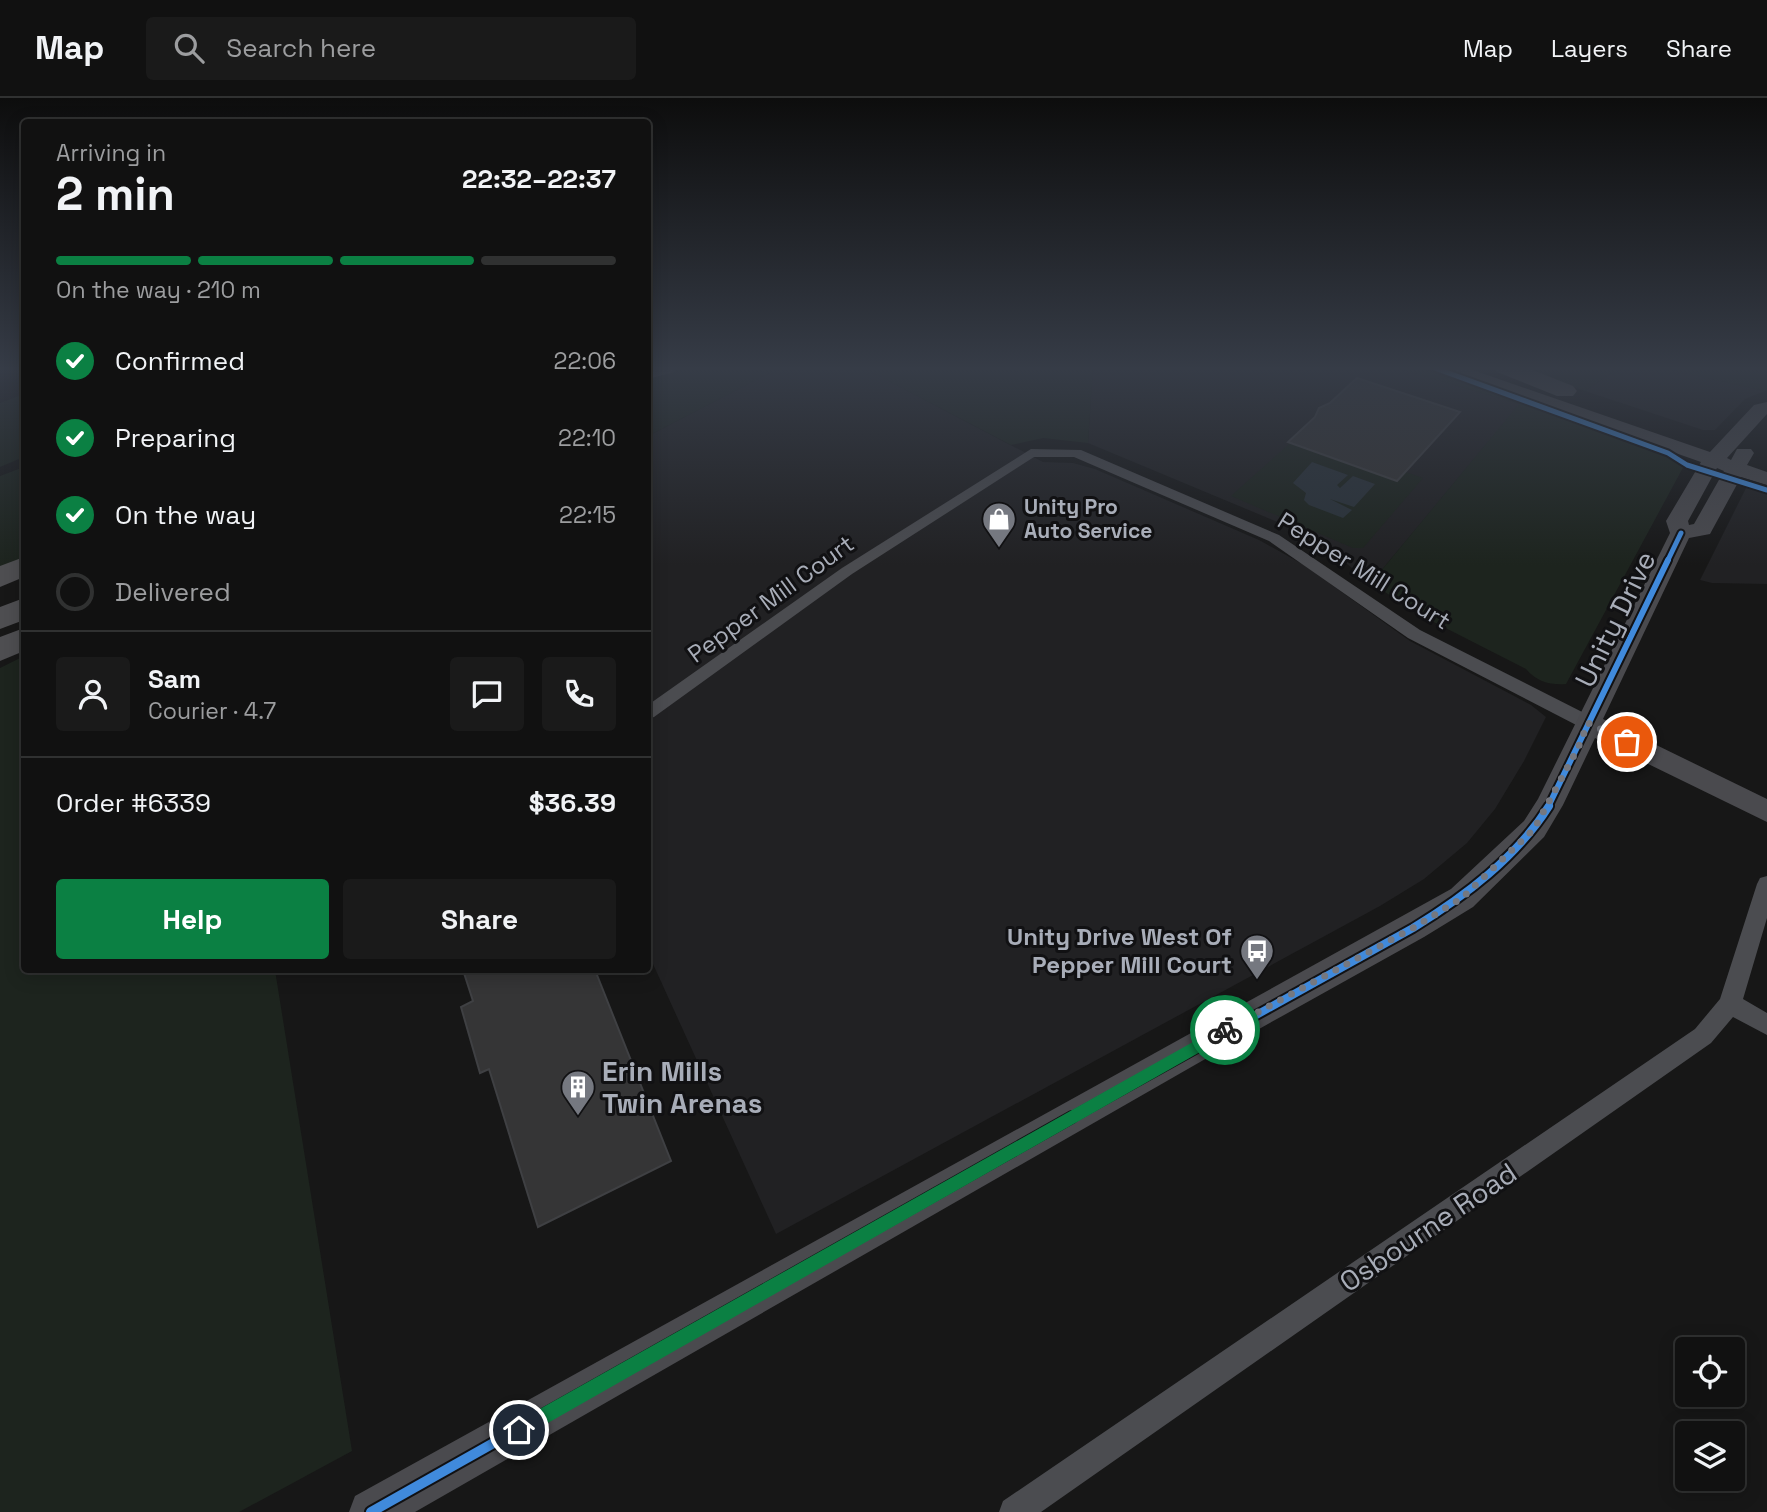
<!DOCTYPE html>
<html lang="en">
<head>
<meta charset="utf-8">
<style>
	body { margin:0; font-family:"Space Grotesk",sans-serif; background:#1a1a1a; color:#f1f3f6; height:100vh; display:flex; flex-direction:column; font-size:26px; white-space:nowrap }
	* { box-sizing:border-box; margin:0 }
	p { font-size:23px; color:#9c9d9f }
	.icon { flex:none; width:38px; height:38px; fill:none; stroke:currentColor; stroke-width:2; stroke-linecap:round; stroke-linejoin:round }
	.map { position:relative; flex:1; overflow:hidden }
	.panel { position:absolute; left:21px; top:21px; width:630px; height:854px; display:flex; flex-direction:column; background:#111; border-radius:7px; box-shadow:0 4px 18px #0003,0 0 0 2px #303131 }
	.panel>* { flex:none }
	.buttons { position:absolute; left:1675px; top:1239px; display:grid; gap:14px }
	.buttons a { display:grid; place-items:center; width:70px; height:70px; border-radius:7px; background:#111; box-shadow:0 4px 18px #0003,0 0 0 2px #303131; font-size:35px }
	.pin { position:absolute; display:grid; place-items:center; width:60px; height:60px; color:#fff; margin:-30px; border:4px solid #fff; border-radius:50%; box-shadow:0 2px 7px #0007 }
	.courier { position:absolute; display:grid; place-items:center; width:70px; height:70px; margin:-35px; border:5px solid #0b8043; border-radius:50%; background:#fff; color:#222; box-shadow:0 2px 9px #0007 }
	.overview em { font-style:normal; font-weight:700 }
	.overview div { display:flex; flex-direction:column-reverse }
	.overview { display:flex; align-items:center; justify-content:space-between; height:119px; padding:0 35px }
	h1 { font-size:46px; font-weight:700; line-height:52px }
	.bar { display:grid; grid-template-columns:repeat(4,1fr); gap:10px 7px; align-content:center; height:84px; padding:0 35px }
	.bar i { height:9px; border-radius:5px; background:#303131 }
	.bar .active { background:#0b8043 }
	.bar p { grid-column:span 4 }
	.line { display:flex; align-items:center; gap:18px; padding:0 35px; border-top:2px solid #303131 }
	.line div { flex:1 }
	.round { display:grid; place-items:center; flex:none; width:74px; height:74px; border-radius:7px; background:#1a1a1a }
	ol { padding:0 35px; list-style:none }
	li { display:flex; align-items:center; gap:21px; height:77px }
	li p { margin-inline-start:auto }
	li .icon { padding:7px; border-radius:50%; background:#0b8043; color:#fff; stroke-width:4 }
	li:last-child { color:#9c9d9f }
	li i { width:38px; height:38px; border:4px solid #303131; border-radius:50% }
	.action { display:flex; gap:14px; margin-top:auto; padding:14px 35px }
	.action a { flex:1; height:80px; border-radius:7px; background:#0b8043; color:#fff; font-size:28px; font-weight:700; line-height:80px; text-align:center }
	.action a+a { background:#1a1a1a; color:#f1f3f6 }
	header { display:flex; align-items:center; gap:42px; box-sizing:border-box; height:98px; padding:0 35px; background:#111; border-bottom:2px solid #303131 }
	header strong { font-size:33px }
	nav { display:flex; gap:38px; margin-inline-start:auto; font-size:24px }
	.search { width:490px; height:63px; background:#1a1a1a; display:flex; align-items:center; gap:18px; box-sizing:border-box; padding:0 24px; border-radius:7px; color:#9c9d9f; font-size:26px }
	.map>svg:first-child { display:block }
	.built { fill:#212123 }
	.green { fill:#1d241e }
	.water { fill:#2a3239 }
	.building { fill:#353536; stroke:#3f4043; stroke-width:2 }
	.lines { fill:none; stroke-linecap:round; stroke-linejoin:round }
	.street { fill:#4b4c50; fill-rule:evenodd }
	.secondary { fill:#4a4a4e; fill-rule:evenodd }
	.highway { fill:#4e4e51; fill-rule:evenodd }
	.cycleway-far3-casing { stroke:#111113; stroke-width:9 }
	.cycleway-far2-casing { stroke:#111113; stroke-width:10 }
	.cycleway-far1-casing { stroke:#111113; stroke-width:12 }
	.cycleway-casing { stroke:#111113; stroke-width:14 }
	.cycleway-far3 { stroke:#408adc; stroke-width:5 }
	.cycleway-far2 { stroke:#408adc; stroke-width:6 }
	.cycleway-far1 { stroke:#408adc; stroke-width:8 }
	.cycleway { stroke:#408adc; stroke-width:10 }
	.route { fill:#0b8043 }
	.done { stroke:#757880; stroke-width:7; stroke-dasharray:0 12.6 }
	.labels { text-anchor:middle; stroke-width:6; stroke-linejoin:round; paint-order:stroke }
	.far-poi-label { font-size:21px; font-weight:bold; fill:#a8adb8; stroke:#111113; text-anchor:start }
	.street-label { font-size:24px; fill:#a8adb8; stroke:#111113 }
	.poi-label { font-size:24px; font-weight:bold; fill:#a8adb8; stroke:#111113; text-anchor:end }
	.near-street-label { font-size:28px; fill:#a8adb8; stroke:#111113 }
	.near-poi-label { font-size:28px; font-weight:bold; fill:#a8adb8; stroke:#111113; text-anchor:start }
</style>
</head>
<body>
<header>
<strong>Map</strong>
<div class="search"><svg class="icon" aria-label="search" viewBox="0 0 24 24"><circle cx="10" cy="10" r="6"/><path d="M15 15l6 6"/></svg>Search here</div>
<nav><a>Map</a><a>Layers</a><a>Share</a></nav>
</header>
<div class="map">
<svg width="1767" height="1414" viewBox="0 0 1767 1414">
	<rect width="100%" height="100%" fill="#171717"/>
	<g class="built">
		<polygon points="781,269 862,269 1043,364 1073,365 1095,371 1259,442 1304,467 1410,543 1531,607 1546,619 1524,663 1495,711 1467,745 1424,781 1380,808 776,1136 648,855 648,338"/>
		<polygon points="1093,269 1393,269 1520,306 1371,485 1329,452 1287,428 1088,345"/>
		<polygon points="1620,269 1658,269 1765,293 1745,301 1715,332 1703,332 1585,293"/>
		<polygon points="1746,390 1756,390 1767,393 1767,486 1712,485 1700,482"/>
	</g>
	<g class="green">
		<polygon points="683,269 781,269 648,338 648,280"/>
		<polygon points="862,269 1093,269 1088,345 1043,340 1011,347"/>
		<path d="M 1393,269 L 1427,269 L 1668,357 L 1685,366 L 1566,586 C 1550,587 1537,584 1526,571 L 1422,518 L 1371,485 L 1519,306 Z"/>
		<polygon points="1517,269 1620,269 1585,293"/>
		<polygon points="1658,269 1767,269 1767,292 1765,293"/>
		<polygon points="24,296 24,359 0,369 0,305"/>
		<polygon points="1290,345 1397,383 1406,374 1423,380 1363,450 1353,450 1231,398"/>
		<polygon points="24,369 24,462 0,473 0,378"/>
		<polygon points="24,558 24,872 275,872 352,1353 239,1414 0,1414 0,570"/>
	</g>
	<polygon class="water" points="1312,364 1348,377 1337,387 1340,390 1353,378 1375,386 1354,409 1330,401 1352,412 1343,420 1309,407 1304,402 1306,395 1293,385"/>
	<g class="building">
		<polygon points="1357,280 1460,314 1397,383 1288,344 1315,319 1319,310 1330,305"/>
		<polygon points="463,872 595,872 671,1063 538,1129 489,971 480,975 461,909 473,903"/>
	</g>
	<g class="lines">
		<g class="street">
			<polygon points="1031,351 1081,352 1279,437 1420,532 1594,620 1597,625 1594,630 1582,630 1408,540 1269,443 1074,359 1034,359 852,476 654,619 648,621 648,607 842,470"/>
			<polygon points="1767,778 1767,820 1743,901 1767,915 1767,937 1733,919 1711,945 1041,1414 999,1414 1003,1403 1695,931 1720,901 1757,786 1760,780"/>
		</g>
		<path class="secondary" d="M 1439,269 L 1464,269 L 1710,354 L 1754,307 L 1767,304 L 1767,316 L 1727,360 L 1731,362 L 1737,351 L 1751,351 L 1754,355 L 1747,367 L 1767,374 L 1767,387 L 1741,379 L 1710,436 L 1689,440 L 1603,621 L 1767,701 L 1767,724 L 1595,640 L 1563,707 L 1544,739 L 1473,809 L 1424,839 L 1207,960 L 415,1414 L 349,1414 L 355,1398 L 1451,791 L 1524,723 L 1538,701 L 1670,435 L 1666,423 L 1701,364 L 1442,273 ZM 1717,370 L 1724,373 L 1694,426 L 1689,427 L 1688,423 Z"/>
		<g class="highway">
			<polygon points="648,269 677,269 674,274 648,281"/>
			<polygon points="1494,269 1525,269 1573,288 1577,293 1573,298 1557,298 1497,274"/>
			<polygon points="24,459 24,479 0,489 0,468"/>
			<polygon points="24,500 24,522 0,531 0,509"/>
			<polygon points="24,530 24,553 0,563 0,539"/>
		</g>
		<g class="cycleway-far3-casing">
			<g id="cycleway-far3">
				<polyline points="1432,269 1668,355 1687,367 1767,392"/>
				<polyline points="1667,464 1681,435"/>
			</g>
		</g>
		<g class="cycleway-far2-casing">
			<polyline id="cycleway-far2" points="1548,709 1668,462"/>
		</g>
		<g class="cycleway-far1-casing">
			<path id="cycleway-far1" d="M 1069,1021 L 1413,830 C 1465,798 1516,760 1549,708"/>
		</g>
		<g class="cycleway-casing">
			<polyline id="cycleway" points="371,1414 1072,1019"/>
		</g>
		<use href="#cycleway-far3" class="cycleway-far3"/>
		<use href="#cycleway-far2" class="cycleway-far2"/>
		<use href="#cycleway-far1" class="cycleway-far1"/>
		<use href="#cycleway" class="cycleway"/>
	</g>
	<linearGradient id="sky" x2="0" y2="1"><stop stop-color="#0d0d0d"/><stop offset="0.58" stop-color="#363c47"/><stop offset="1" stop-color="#363c47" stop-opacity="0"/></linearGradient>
	<rect width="1767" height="467" fill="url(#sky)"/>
	<polygon class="route" points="1225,926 1232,932 1230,937 525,1338 519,1341 513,1338 510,1332 513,1326"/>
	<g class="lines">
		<polyline class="done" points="1225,932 1413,830 1462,800 1534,731 1578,650 1588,625 1627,644"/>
	</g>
	<defs>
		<g id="shop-pin" transform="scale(1.75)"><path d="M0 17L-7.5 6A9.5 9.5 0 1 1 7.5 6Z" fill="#757880" stroke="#111113"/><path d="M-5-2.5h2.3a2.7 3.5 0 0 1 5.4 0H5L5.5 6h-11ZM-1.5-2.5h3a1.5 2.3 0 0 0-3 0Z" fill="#fff"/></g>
		<g id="bus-pin" transform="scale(1.75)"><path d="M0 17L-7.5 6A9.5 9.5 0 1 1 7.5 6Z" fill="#757880" stroke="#111113"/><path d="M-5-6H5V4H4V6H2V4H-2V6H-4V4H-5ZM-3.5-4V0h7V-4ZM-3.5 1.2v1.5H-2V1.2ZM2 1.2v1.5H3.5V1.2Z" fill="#fff"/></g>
		<g id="building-pin" transform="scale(1.75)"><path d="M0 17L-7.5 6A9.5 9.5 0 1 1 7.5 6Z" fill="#757880" stroke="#111113"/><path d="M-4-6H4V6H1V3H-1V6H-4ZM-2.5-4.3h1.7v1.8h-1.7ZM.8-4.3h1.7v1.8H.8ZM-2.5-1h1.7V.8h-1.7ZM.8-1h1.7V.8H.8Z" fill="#fff"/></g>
	</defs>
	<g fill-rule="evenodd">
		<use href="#shop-pin" x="999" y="421"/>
		<use href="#bus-pin" x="1257" y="853"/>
		<use href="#building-pin" x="578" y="989"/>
	</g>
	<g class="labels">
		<g class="far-poi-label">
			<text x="1024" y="416">Unity Pro<tspan x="1024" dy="24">Auto Service</tspan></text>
		</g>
		<g class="street-label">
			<text transform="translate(1364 473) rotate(32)" y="8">Pepper Mill Court</text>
			<text transform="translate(771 501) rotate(-36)" y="8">Pepper Mill Court</text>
		</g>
		<g class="poi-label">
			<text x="1232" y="847">Unity Drive West Of<tspan x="1232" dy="28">Pepper Mill Court</tspan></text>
		</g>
		<g class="near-street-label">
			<text transform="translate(1615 521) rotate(-64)" y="10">Unity Drive</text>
			<text transform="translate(1428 1129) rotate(-34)" y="10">Osbourne Road</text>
		</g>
		<g class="near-poi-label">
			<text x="602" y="983">Erin Mills<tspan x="602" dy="32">Twin Arenas</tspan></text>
		</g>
	</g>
</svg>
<div class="buttons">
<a><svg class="icon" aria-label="locate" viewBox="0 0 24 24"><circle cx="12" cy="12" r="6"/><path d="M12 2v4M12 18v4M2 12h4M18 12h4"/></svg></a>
<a><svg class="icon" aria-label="layers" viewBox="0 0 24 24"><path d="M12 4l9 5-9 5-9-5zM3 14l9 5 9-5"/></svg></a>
</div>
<div class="pin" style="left:1627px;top:644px;background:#ea580c"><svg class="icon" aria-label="bag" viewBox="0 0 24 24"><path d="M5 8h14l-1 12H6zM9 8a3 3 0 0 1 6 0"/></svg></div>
<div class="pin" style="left:519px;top:1332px;background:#1f2937"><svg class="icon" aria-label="home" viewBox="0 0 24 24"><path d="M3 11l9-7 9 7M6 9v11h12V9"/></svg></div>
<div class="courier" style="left:1225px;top:932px"><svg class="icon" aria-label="bike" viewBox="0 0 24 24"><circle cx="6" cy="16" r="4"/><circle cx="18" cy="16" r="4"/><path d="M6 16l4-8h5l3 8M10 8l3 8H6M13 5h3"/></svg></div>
<section class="panel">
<div class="overview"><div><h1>2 min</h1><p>Arriving in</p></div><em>22:32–22:37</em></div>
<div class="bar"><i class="active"></i><i class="active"></i><i class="active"></i><i></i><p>On the way · 210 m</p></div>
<ol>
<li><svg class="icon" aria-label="check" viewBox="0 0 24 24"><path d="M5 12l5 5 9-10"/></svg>Confirmed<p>22:06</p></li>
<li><svg class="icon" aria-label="check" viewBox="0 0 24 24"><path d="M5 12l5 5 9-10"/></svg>Preparing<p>22:10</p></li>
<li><svg class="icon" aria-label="check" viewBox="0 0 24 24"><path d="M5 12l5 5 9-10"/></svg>On the way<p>22:15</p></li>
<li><i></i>Delivered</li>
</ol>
<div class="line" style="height:126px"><a class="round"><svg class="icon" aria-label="person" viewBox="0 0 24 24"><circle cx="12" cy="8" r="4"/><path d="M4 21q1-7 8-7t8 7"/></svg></a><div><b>Sam</b><p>Courier · 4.7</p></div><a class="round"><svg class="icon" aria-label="chat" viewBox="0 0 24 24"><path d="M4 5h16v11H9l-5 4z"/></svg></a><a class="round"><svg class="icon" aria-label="phone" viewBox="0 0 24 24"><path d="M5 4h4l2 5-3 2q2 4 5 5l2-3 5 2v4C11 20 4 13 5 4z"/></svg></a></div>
<div class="line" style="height:91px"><div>Order #6339</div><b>$36.39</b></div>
<div class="action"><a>Help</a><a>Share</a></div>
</section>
</div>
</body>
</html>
